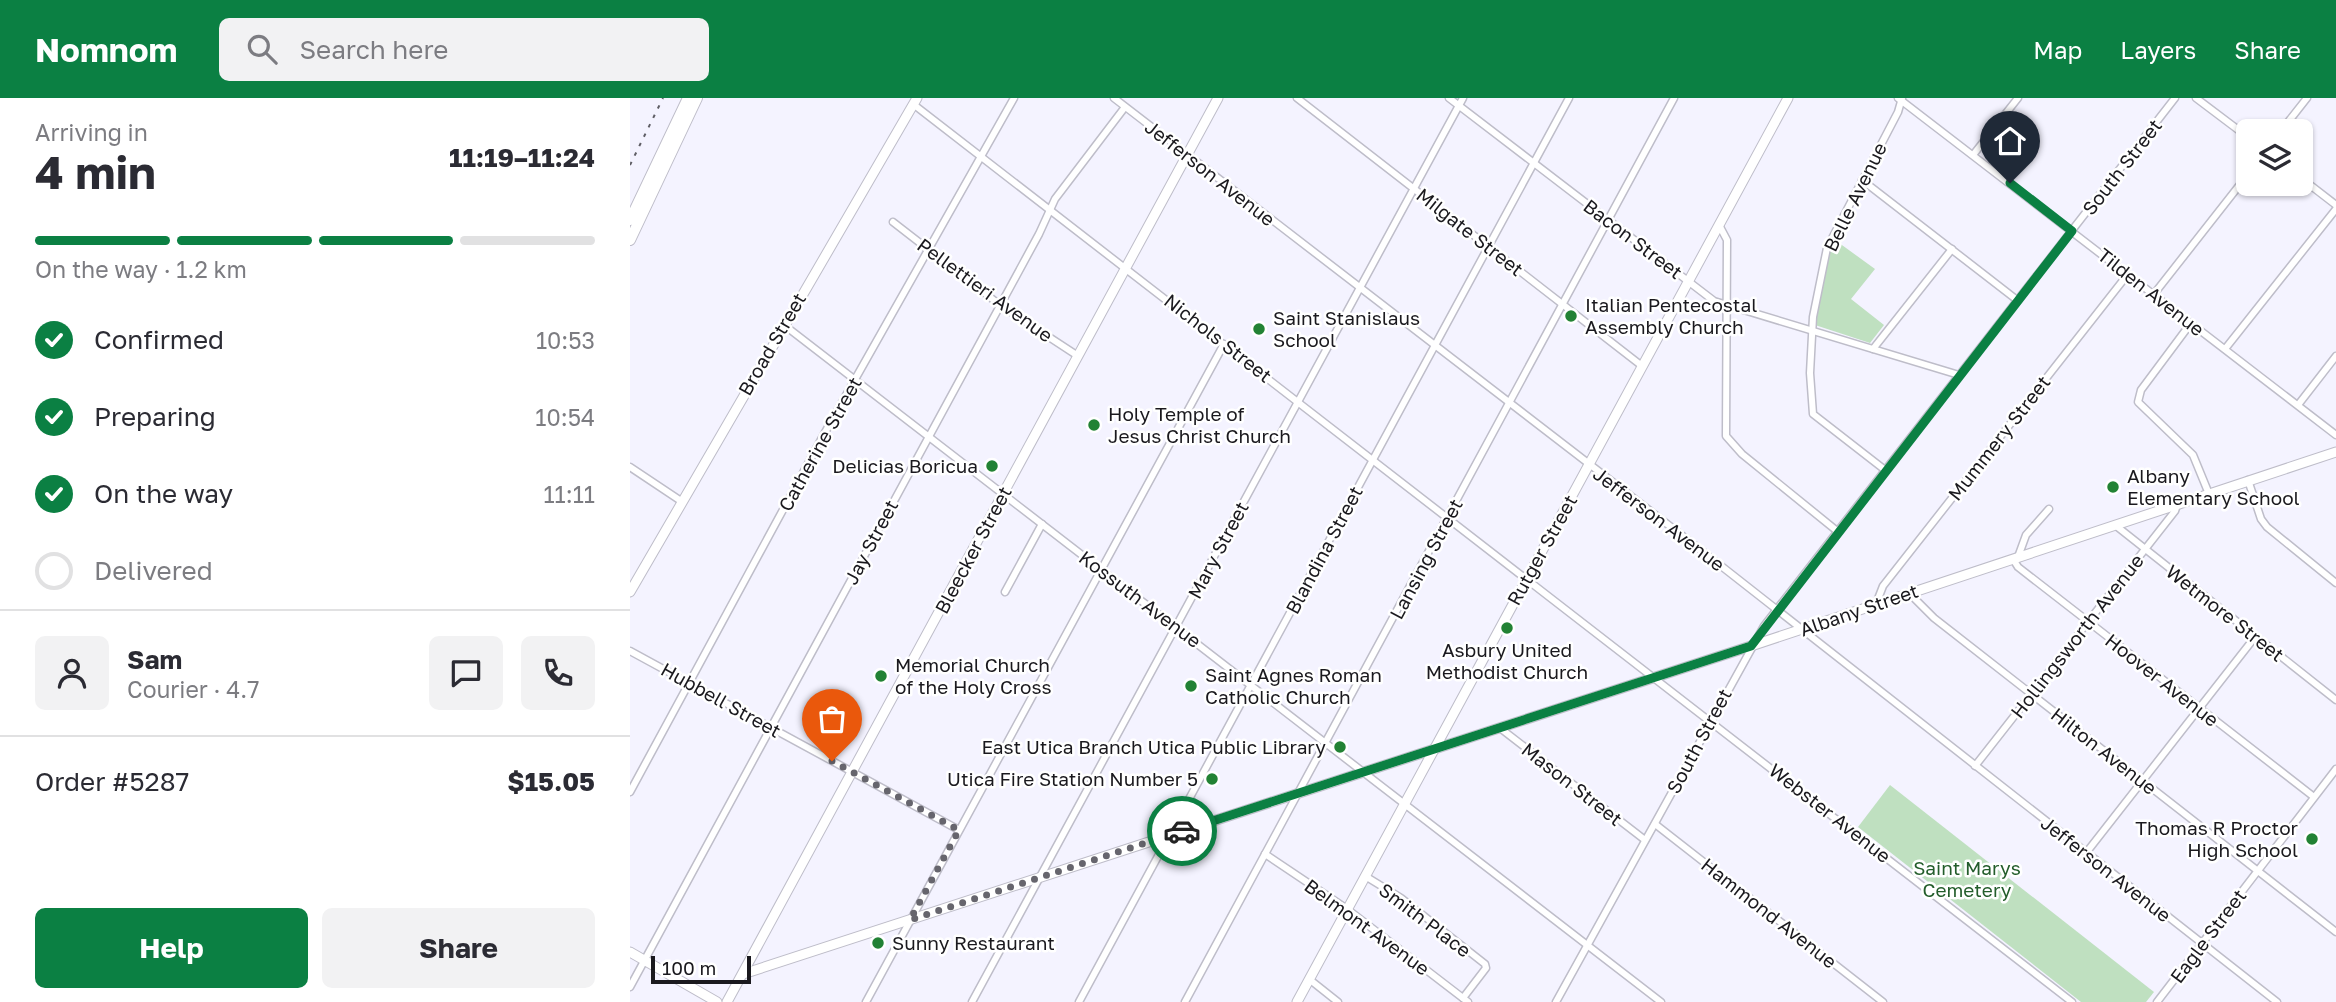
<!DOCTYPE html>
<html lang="en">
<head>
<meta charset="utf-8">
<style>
	body { margin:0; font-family:"Golos Text",sans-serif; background:#f2f2f3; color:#2b2b33; height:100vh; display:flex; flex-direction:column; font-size:26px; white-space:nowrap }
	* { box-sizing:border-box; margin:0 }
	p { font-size:23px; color:#7c7c81 }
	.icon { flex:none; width:38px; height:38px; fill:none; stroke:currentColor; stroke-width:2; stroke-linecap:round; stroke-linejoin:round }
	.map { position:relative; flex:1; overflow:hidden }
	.panel { display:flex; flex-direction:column; background:#fff; width:630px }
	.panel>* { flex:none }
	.controls { position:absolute; left:1606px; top:21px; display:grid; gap:14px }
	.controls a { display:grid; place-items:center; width:77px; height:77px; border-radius:10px; background:#fff; box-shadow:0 2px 5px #0004; font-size:35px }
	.scale { position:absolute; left:21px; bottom:18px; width:100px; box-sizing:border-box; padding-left:7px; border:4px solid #1a191e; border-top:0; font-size:19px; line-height:24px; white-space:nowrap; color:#1a191e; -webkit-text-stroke:5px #fff; paint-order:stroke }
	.pin { position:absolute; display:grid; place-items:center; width:60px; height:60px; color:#fff; margin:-72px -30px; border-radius:50% 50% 50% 0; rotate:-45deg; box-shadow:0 0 7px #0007 }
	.pin .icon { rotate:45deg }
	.courier { position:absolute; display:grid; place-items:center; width:70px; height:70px; margin:-35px; border:5px solid #0b8043; border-radius:50%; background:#fff; color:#222; box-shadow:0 2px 9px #0007 }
	.head em { font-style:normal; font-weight:700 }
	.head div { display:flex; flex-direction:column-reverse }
	.head { display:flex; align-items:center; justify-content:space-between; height:119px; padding:0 35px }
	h1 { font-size:46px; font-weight:700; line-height:52px }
	.bar { display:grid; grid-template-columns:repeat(4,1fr); gap:10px 7px; align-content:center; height:84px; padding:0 35px }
	.bar i { height:9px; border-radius:5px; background:#e1e1e2 }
	.bar .selected { background:#0b8043 }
	.bar p { grid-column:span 4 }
	.line { display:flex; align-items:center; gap:18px; padding:0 35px; border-top:2px solid #e1e1e2 }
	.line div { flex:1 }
	.round { display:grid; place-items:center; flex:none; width:74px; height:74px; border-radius:10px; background:#f2f2f3 }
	ol { padding:0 35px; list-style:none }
	li { display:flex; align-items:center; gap:21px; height:77px }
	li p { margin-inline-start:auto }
	li .icon { padding:7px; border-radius:50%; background:#0b8043; color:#fff; stroke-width:4 }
	li:last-child { color:#7c7c81 }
	li i { width:38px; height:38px; border:4px solid #e1e1e2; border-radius:50% }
	.action { display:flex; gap:14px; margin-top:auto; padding:14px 35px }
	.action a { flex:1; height:80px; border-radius:10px; background:#0b8043; color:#fff; font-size:28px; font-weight:700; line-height:80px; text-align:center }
	.action a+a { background:#f2f2f3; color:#2b2b33 }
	header { display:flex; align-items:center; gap:42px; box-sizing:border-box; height:98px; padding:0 35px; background:#0b8043; color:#fff }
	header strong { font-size:33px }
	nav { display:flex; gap:38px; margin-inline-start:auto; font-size:24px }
	.search { width:490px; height:63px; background:#f2f2f3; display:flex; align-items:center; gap:18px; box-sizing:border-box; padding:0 24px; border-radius:10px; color:#7c7c81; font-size:26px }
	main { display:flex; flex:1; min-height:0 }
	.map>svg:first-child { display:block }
	.green { fill:#bfe0c0 }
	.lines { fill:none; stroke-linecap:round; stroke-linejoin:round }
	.street-casing { stroke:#bebdc9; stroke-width:9 }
	.secondary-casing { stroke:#bebdc9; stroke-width:11 }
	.primary-casing { stroke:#bebdc9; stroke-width:12 }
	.street { stroke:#fff; stroke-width:6 }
	.secondary { stroke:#fff; stroke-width:9 }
	.primary { stroke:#fff; stroke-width:10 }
	.rail { stroke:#5f5e65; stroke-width:2; stroke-dasharray:3.5 7; stroke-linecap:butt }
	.done { stroke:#66656d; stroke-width:7; stroke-dasharray:0 12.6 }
	.route { stroke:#0b8043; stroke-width:9 }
	.poi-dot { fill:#228234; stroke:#fff; stroke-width:2.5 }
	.labels { text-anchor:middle; stroke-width:5; stroke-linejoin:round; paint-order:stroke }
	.street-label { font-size:19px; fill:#1a191e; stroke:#fff }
	.poi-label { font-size:19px; fill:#1a191e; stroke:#fff; text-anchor:start }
	.park-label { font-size:19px; fill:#235d2b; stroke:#fff }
</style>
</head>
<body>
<header>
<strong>Nomnom</strong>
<div class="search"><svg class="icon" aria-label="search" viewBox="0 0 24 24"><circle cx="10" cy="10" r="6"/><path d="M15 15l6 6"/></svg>Search here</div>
<nav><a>Map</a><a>Layers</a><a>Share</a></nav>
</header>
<main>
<section class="panel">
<div class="head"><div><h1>4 min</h1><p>Arriving in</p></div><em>11:19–11:24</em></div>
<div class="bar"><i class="selected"></i><i class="selected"></i><i class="selected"></i><i></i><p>On the way · 1.2 km</p></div>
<ol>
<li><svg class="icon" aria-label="check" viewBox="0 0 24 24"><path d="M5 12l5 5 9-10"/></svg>Confirmed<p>10:53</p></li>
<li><svg class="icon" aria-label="check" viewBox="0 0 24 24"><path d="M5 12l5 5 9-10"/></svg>Preparing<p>10:54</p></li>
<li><svg class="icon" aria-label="check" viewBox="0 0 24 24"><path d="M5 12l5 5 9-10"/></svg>On the way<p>11:11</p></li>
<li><i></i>Delivered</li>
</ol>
<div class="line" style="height:126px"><a class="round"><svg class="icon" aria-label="person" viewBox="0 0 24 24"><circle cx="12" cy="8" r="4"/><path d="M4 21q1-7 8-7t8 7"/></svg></a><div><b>Sam</b><p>Courier · 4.7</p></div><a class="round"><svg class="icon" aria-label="chat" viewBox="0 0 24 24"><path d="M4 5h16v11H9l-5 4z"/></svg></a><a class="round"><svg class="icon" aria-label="phone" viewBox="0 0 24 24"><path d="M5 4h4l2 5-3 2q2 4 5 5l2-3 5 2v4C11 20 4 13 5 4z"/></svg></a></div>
<div class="line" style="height:91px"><div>Order #5287</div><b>$15.05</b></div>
<div class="action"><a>Help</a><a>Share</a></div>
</section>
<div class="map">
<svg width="1706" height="904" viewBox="0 0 1706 904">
	<rect width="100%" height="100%" fill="#f4f3ff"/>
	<g class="green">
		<polygon points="1205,142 1245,171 1221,201 1254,227 1240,245 1185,227 1199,155"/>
		<polygon points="1260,687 1524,894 1516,904 1451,904 1228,729"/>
	</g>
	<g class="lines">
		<g class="street-casing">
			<g id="street">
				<polyline points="484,0 1067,449 1647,904"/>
				<polyline points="667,0 1012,268"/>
				<polyline points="819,0 1084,203 1329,277"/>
				<polyline points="1268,0 1706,337"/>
				<polyline points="1566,0 1619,40"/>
				<polyline points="283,6 1442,904"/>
				<polyline points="1651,33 1677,0"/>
				<polyline points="1343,57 1388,0"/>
				<polyline points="1671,80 1706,107"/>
				<polyline points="1232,82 1387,202"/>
				<polyline points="263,124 370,207 448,258"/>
				<polyline points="1089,127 1097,142 1096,338 1112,356 1207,433"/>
				<polyline points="1524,196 1619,75"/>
				<polyline points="1561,225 1511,292 1508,304 1563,357 1579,396"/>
				<polyline points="154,227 1031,904"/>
				<polyline points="1243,251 1322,151"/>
				<polyline points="1595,251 1706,111"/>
				<polyline points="1668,307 1706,258"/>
				<polyline points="0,369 51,403"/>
				<polyline points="1255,372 1183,316 1180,275 1183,219 1197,150 1268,14 1272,0"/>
				<polyline points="1618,382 1631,421 1637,429 1706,485"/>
				<polyline points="1485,427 1706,602"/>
				<polyline points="1388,459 1396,437 1419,411"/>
				<polyline points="1383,461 1388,469 1684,699"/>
				<polyline points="375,494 412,426"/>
				<polyline points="1279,495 1304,520 1706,834"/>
				<polyline points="1246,506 1253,488 1498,176"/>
				<polyline points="0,553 329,732"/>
				<polyline points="870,630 1015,742"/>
				<polyline points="1345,668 1545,413 1547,407"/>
				<polyline points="0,694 193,338 384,0"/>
				<polyline points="1025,726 1253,904"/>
				<polyline points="1456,755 1625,539"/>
				<polyline points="635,756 717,811 838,904"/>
				<polyline points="735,778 771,800 855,866 856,870 833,900"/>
				<polyline points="679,881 708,904"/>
				<polyline points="0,889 409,136 425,101 495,9"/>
				<polyline points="236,904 594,246"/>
				<polyline points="342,904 833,0"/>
				<polyline points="449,904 939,0"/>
				<polyline points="555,904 1044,0"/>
				<polyline points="926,904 1134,528 1545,0"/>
				<polyline points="1527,904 1706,671"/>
			</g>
		</g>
		<g class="secondary-casing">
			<g id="secondary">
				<polyline points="0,494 287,0"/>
				<polyline points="0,854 87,904"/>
				<polyline points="113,876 1121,548 1706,354"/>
				<polyline points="97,904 588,0"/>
				<polyline points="667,904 1158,0"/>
			</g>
		</g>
		<g class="primary-casing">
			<g id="primary">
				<polyline points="0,122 58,0"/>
				<polyline points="0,142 67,0"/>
			</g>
		</g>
		<use href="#street" class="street"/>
		<use href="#secondary" class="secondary"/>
		<use href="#primary" class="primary"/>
		<polyline class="rail" points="0,67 33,0"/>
	</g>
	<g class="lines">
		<polyline class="done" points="202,663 329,732 280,822 552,733"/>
		<polyline class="route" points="552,733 1121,548 1442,133 1380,85"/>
	</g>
	<g class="poi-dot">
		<circle cx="941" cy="218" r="7"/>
		<circle cx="629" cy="231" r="7"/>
		<circle cx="464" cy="327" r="7"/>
		<circle cx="362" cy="368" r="7"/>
		<circle cx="1483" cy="389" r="7"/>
		<circle cx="877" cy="530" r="7"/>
		<circle cx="251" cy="578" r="7"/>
		<circle cx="561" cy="588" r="7"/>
		<circle cx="710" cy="649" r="7"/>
		<circle cx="582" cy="681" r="7"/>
		<circle cx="1682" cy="741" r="7"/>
		<circle cx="248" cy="845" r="7"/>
	</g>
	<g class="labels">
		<g class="street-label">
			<text transform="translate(1492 69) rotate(-52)" y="7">South Street</text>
			<text transform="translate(580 75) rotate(38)" y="7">Jefferson Avenue</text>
			<text transform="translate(1225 99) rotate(-64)" y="7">Belle Avenue</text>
			<text transform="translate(840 134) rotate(38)" y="7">Milgate Street</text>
			<text transform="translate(1003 141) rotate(37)" y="7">Bacon Street</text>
			<text transform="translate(355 192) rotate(36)" y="7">Pellettieri Avenue</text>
			<text transform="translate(1521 194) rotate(38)" y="7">Tilden Avenue</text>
			<text transform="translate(588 240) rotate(38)" y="7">Nichols Street</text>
			<text transform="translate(142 246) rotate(-60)" y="7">Broad Street</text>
			<text transform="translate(1369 340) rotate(-52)" y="7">Mummery Street</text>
			<text transform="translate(190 346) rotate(-61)" y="7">Catherine Street</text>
			<text transform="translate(1029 421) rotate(37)" y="7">Jefferson Avenue</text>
			<text transform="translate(241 444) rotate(-62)" y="7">Jay Street</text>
			<text transform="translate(343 452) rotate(-62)" y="7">Bleecker Street</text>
			<text transform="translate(588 452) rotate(-62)" y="7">Mary Street</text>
			<text transform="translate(694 452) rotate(-62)" y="7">Blandina Street</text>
			<text transform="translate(912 452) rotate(-61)" y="7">Rutger Street</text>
			<text transform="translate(796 461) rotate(-62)" y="7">Lansing Street</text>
			<text transform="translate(510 501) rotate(37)" y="7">Kossuth Avenue</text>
			<text transform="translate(1229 512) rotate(-19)" y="7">Albany Street</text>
			<text transform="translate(1595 515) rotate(38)" y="7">Wetmore Street</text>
			<text transform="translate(1447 538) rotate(-52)" y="7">Hollingsworth Avenue</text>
			<text transform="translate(1532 582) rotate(38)" y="7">Hoover Avenue</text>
			<text transform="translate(91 602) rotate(29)" y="7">Hubbell Street</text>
			<text transform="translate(1069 643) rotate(-62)" y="7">South Street</text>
			<text transform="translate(1474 653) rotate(38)" y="7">Hilton Avenue</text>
			<text transform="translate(942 686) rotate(38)" y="7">Mason Street</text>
			<text transform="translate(1200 715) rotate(38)" y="7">Webster Avenue</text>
			<text transform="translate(1476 771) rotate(38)" y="7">Jefferson Avenue</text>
			<text transform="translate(1139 815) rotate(38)" y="7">Hammond Avenue</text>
			<text transform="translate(795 822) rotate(37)" y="7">Smith Place</text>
			<text transform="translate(737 829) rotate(36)" y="7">Belmont Avenue</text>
			<text transform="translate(1578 838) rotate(-53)" y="7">Eagle Street</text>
		</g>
		<g class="poi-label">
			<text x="955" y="214">Italian Pentecostal<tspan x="955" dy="22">Assembly Church</tspan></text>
			<text x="643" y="227">Saint Stanislaus<tspan x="643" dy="22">School</tspan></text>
			<text x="478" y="323">Holy Temple of<tspan x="478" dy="22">Jesus Christ Church</tspan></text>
			<text x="348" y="375" text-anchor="end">Delicias Boricua</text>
			<text x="1497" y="385">Albany<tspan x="1497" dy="22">Elementary School</tspan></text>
			<text x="877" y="559" text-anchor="middle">Asbury United<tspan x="877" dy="22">Methodist Church</tspan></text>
			<text x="265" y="574">Memorial Church<tspan x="265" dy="22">of the Holy Cross</tspan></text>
			<text x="575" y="584">Saint Agnes Roman<tspan x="575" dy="22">Catholic Church</tspan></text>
			<text x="696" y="656" text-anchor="end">East Utica Branch Utica Public Library</text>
			<text x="568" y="688" text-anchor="end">Utica Fire Station Number 5</text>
			<text x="1668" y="737" text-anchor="end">Thomas R Proctor<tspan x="1668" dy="22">High School</tspan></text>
			<text x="262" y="852">Sunny Restaurant</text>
		</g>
		<g class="park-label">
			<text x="1337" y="777">Saint Marys<tspan x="1337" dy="22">Cemetery</tspan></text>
		</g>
	</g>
</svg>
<div class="controls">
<a><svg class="icon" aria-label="layers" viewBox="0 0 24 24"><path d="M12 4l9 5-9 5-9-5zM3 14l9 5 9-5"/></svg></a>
</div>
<div class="scale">100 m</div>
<div class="pin" style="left:202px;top:663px;background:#ea580c"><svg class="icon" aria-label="bag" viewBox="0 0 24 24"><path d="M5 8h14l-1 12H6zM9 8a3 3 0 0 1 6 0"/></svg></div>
<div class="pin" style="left:1380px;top:85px;background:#1f2937"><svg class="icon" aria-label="home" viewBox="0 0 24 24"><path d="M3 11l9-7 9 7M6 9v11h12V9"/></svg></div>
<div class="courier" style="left:552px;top:733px"><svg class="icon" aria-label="car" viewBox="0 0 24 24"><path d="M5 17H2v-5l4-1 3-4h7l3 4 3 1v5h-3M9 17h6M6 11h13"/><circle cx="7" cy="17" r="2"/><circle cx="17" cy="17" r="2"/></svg></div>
</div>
</main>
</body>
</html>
